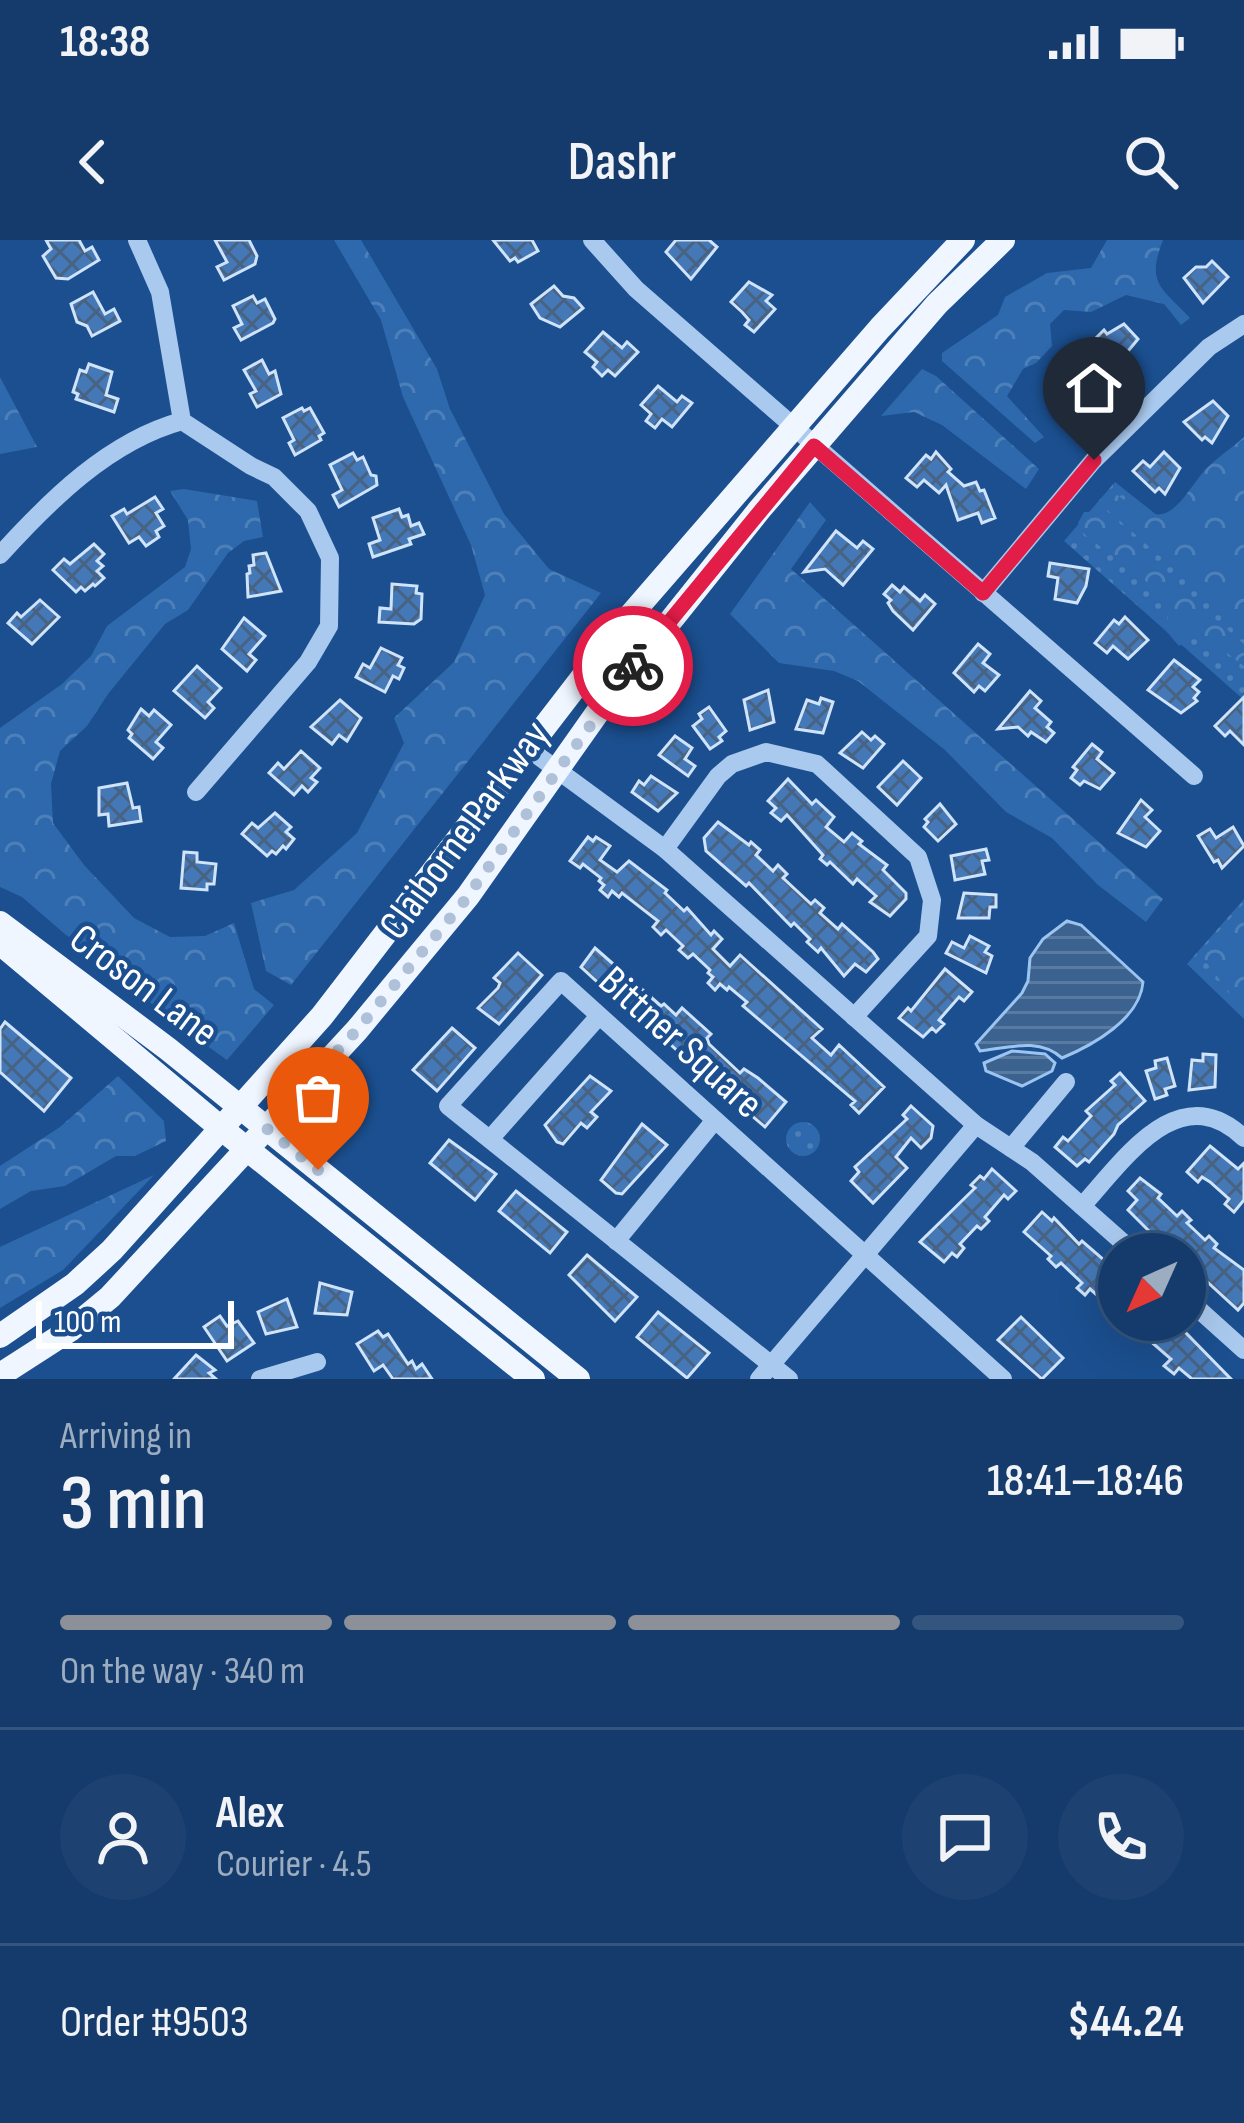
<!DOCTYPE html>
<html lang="en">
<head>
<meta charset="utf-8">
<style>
	body { margin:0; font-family:"Sofia Sans Condensed",sans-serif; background:#1d4271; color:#f1f3f6; height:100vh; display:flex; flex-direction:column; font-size:45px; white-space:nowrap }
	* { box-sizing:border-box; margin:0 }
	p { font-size:39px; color:#9dadc1 }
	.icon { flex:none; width:66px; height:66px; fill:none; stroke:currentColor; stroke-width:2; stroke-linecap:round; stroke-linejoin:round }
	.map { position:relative; height:1139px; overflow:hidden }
	.details { display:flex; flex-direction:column; background:#143b6b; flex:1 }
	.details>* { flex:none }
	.needle { width:78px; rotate:225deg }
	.tools { position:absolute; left:1098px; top:993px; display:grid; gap:24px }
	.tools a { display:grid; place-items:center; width:108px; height:108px; border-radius:50%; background:#143b6b; box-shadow:0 12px 48px #0002,0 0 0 3px #33557e; font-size:60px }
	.scale { position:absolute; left:36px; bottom:30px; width:198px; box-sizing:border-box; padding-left:12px; border:6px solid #fff; border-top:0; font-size:33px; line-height:42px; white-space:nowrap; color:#fff; -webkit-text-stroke:9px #1b4f8f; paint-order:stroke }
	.pin { position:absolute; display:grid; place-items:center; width:102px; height:102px; color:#fff; margin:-123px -51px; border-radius:50% 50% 50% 0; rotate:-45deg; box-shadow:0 0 12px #0007 }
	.pin .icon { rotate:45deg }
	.courier { position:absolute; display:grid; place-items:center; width:120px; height:120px; margin:-60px; border:9px solid #e11d48; border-radius:50%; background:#fff; color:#222; box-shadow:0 3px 15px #0007 }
	.overview em { font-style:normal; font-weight:600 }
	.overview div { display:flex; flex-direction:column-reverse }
	.overview { display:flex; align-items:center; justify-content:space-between; height:204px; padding:0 60px }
	h1 { font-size:78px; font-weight:600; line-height:90px }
	.bar { display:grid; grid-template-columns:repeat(4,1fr); gap:18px 12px; align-content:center; height:144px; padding:0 60px }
	.bar i { height:15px; border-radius:9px; background:#33557e }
	.bar .active { background:#8c9099 }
	.bar p { grid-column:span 4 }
	.line { display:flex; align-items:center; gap:30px; padding:0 60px; border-top:3px solid #33557e }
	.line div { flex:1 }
	.round { display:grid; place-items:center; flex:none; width:126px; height:126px; border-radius:63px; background:#1d4271 }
	.status { display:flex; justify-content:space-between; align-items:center; height:84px; padding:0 60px; background:#143b6b; direction:ltr }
	.status svg { height:33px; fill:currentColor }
	header { display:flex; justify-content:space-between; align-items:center; height:156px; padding:0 60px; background:#143b6b; font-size:54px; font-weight:600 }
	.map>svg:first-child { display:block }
	.green { fill:url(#green-dots) }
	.forest { fill:url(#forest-crowns) }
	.water { fill:url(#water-rules); stroke:#9cc4f0; stroke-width:3 }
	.building { fill:url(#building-cross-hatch); stroke:#cfe3fa; stroke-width:3 }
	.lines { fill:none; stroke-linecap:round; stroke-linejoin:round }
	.minor { stroke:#a9c9ee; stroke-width:18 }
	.major { stroke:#f0f6ff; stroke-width:24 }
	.done { stroke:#afc1d8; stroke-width:12; stroke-dasharray:0 21.6 }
	.route { stroke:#e11d48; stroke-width:15 }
	.labels { text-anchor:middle; stroke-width:9; stroke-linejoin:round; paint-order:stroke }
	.street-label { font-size:42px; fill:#fff; stroke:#1b4f8f }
</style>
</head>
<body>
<div class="status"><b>18:38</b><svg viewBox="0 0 49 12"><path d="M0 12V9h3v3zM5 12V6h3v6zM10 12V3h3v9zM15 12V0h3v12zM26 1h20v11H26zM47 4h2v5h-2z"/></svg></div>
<header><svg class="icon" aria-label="back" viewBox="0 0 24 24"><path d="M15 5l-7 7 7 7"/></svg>Dashr<svg class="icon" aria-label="search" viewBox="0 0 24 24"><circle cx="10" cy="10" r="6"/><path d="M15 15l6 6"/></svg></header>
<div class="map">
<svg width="1244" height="1139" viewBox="0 0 1244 1139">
	<defs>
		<pattern id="green-dots" width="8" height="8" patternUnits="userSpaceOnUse" patternTransform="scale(3)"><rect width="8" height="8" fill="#2e69ad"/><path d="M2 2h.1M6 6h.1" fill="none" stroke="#4d80b9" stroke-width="1.8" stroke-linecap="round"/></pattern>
		<pattern id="forest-crowns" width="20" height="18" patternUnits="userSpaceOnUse" patternTransform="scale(3)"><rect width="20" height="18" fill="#2e69ad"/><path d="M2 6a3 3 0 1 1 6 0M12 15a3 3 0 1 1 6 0" fill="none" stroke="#4d80b9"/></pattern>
		<pattern id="water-rules" width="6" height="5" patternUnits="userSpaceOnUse" patternTransform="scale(3)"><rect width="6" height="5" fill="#3c6290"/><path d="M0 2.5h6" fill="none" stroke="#597aa1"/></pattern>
		<pattern id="building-cross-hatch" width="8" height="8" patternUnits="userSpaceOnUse" patternTransform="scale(3)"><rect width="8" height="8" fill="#4478b7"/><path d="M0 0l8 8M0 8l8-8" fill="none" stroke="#486282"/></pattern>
	</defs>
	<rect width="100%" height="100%" fill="#1b4f8f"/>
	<g class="green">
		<polygon points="1244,208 1244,460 1064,301 1115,242 1172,287"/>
		<polygon points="1244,659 1244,779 1187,724"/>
		<circle cx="803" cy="899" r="17"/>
	</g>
	<g class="forest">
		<polygon points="334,0 361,0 437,129 450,169 504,274 549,329 601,353 291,745 266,731 251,663 294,650 357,593 404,503 394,478 454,422 485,355 471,305 403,157 381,80"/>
		<path d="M 1107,0 L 1163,0 C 1146,44 1161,47 1190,78 L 1181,85 L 1164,64 L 1126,55 L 1091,72 L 1064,70 L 1050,84 L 1052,106 L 1036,123 L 1023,129 L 1007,156 L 1044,197 L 1035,203 L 942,121 L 942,113 L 998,75 L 1005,57 L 1047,33 L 1091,28 Z"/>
		<polygon points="922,129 936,136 1039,229 1026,249 942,185 914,172 881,176"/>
		<polygon points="0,137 37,207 0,214"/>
		<path d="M 1244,197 L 1244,390 L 1104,267 L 1105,259 L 1114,253 C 1163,287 1168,280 1200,236 C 1211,221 1230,210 1244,197 Z"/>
		<polygon points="184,249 257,261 263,297 244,301 228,313 188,370 165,384 108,454 87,486 60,511 51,544 53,583 84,625 134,678 170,697 205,696 234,683 254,749 274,765 227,820 158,771 124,733 66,695 22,657 0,647 0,488 62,444 91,416 107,386 185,327 191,309 188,280 170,251"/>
		<polygon points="810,262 826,280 791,329 1163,659 1146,682 1098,645 1052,598 1006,572 945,510 858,441 834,431 779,423 730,374"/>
		<polygon points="1084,272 1092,272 1244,404 1244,426 1214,403 1194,395 1179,406 1167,392 1169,359 1085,295 1078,283"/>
		<polygon points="1244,663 1244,771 1199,713"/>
		<polygon points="118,836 164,881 166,901 135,916 116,916 65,946 31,951 0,969 0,926 60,887"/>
		<polygon points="154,935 63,1030 0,1068 0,1007"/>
	</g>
	<g class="water">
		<path d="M 1067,681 L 1081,685 L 1143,742 C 1140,779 1093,805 1062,818 C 1038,797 1008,808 980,811 L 976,804 L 1022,753 L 1028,741 L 1030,718 L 1043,699 Z"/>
		<polygon points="1012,811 1045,814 1055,823 1052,831 1022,846 986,831 984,823"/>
	</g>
	<g class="building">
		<polygon points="46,0 79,0 85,11 92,7 99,20 68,39 56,38 43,16 51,9"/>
		<polygon points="215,0 249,0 257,16 255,24 224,40 217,27 227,22"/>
		<polygon points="493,0 532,0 538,11 518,22 515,18 510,21"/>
		<polygon points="676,0 709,0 717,7 691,39 666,12"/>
		<polygon points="1212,21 1228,37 1203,63 1184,38 1196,27 1206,27"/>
		<polygon points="749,42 772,55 766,61 775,69 754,92 745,85 749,80 742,72 731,62"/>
		<polygon points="554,46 563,56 574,58 583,68 560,87 540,78 531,64"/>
		<polygon points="93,52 105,74 114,69 120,81 92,96 87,86 77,82 71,64"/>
		<polygon points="253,56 257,63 265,59 275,79 273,83 241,100 234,88 242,84 233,66"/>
		<polygon points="1124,84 1138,99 1124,116 1129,121 1119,131 1096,107 1100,104 1095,99 1104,90 1107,94"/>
		<polygon points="603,92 622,108 627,102 638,112 615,136 608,130 602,136 593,127 597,122 585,112"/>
		<polygon points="262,120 269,134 275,131 281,154 257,167 250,154 256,151 244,130"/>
		<polygon points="89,124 112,132 106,155 118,159 114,172 76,159 78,154 73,152 80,130 86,132"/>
		<polygon points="1079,135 1094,150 1080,165 1086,171 1077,181 1052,152 1070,136 1074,140"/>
		<polygon points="658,146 677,162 682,156 692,163 672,187 662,179 655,188 646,181 651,174 641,165"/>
		<polygon points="1213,161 1228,176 1212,203 1205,197 1202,200 1184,182"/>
		<polygon points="302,168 304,171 310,168 324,193 319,196 321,200 295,215 289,203 294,200 283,178"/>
		<polygon points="936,212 951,229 948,232 964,246 976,242 980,251 984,250 995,278 982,283 978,273 958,280 946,245 939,253 924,240 917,247 906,238 926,215 931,219"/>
		<polygon points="1164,212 1180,228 1165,254 1159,248 1155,252 1133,231 1143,221 1150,227"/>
		<polygon points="353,213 357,220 363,217 371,235 376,236 377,245 339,267 333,255 342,250 330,225"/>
		<polygon points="155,257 163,269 156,273 164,286 156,291 159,297 146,306 139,297 129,303 112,276 124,269 127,274"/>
		<polygon points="399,269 402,277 408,275 411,286 419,283 424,294 409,299 411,304 373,317 369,304 380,300 373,278"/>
		<polygon points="836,291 857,308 863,301 873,309 843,345 825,329 804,332"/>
		<polygon points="94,304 104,314 97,321 103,326 97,331 104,338 95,346 93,344 85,351 81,347 76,352 53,330 64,319 70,324"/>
		<polygon points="266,313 281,351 248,357 247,334 250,333 249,326 254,325 253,315"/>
		<polygon points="1050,323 1089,329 1086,346 1077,363 1055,359 1058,338 1048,336"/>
		<polygon points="392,344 417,346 416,353 422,354 421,379 414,384 379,382 380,368 391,369"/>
		<polygon points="892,345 900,352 904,347 920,361 925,355 935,364 913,390 893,371 888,363 891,360 884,354"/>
		<polygon points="40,360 59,377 32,404 8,383 17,373 21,377"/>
		<polygon points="1125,377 1148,400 1128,419 1113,406 1107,413 1095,403 1114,380 1119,384"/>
		<polygon points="244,378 265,396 249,414 256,420 247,431 222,409"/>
		<polygon points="978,404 990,414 983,423 999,435 985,451 979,446 974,452 954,433"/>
		<polygon points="381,408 402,418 398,425 404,428 399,439 393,436 385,452 356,437 363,424 370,428"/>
		<polygon points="1174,420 1200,440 1193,447 1199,452 1194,458 1197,461 1181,473 1148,450"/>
		<polygon points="197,426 221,448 208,462 214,468 205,478 174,451"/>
		<polygon points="768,450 774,482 750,490 744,460"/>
		<polygon points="1030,451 1041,461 1035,468 1051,482 1047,487 1054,493 1046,502 1031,492 1028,496 1018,487 998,489"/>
		<polygon points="1244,457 1244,505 1230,491 1225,496 1215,486"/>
		<polygon points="821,458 833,462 823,493 796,489 807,460 819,464"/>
		<polygon points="340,460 361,478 347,501 339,495 332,504 311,487"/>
		<polygon points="709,467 726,491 719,497 722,501 710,509 693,486 702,479 699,474"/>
		<polygon points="141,469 149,476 154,470 171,485 156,502 163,508 153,519 129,498 132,494 128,490"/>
		<polygon points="862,492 871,500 875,496 884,504 863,528 840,513"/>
		<polygon points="675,496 692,508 685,519 695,526 688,536 659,515"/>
		<polygon points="1092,504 1102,512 1097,519 1114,533 1100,549 1084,541 1080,545 1071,538 1077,530 1073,527"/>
		<polygon points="301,511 320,528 311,538 317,542 308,552 302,546 294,555 269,533 278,523 284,529"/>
		<polygon points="903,521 921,538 897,565 878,547"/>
		<polygon points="651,536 677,553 658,571 632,552 639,541 644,545"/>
		<polygon points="788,539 812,564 816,560 834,577 826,587 844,602 852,593 862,601 859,604 887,625 883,630 906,653 906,659 890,676 870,662 876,656 857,639 853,644 830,622 827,625 820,619 823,615 787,575 781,581 771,573 776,568 768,561"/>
		<polygon points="127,543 133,568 139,567 141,581 109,586 108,574 99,575 99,548"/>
		<polygon points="1141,560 1152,570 1145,577 1160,591 1146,607 1118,593"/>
		<polygon points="940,564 956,584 938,601 924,587 928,582 925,579"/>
		<polygon points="275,573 291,587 286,592 294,599 286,609 283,606 276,614 272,611 267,616 242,594 252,583 258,588"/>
		<polygon points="718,582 749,605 751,602 760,610 756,615 773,631 778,625 787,634 783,638 811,664 815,660 824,668 820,673 838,689 842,684 873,712 878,719 866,732 855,724 844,736 821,708 818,712 807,702 810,699 794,683 791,686 749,643 746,646 706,611 704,598"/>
		<polygon points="1233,587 1244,606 1222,628 1218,620 1214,622 1198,596 1210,589 1216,598"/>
		<polygon points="588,597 593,601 596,597 610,606 600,620 617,632 629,621 667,650 665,653 684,671 687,668 711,695 714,691 722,699 713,709 730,726 740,715 822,789 812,798 831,815 839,805 884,847 859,873 851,865 855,861 743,766 747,762 729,747 727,750 720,744 715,750 708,743 713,737 708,733 710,730 693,714 688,718 679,710 683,706 666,690 661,695 653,687 658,681 622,653 619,657 612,651 608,657 600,650 604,645 599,641 601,638 583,624 580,628 570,621"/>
		<polygon points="986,609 989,620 982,621 985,634 955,640 951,616"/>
		<polygon points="184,612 197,613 197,622 216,624 214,644 207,644 207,650 181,648"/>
		<polygon points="964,653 996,655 996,667 990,667 989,678 958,678"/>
		<polygon points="970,696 989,706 985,712 992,716 986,733 946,713 952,702 964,708"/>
		<polygon points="595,708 661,766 664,764 676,775 682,768 711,794 707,798 709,804 740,833 744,829 758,838 786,862 765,887 720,849 724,845 708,828 703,834 648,784 651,781 635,767 630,772 581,727"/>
		<polygon points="518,713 542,735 499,784 478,768 498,748 500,743 494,738"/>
		<polygon points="945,729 972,752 964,761 959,757 939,780 944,784 936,792 932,788 923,797 899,778 908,768 911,771"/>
		<polygon points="5,782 71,838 44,871 0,832 0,789"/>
		<polygon points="452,788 475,808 437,851 413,830"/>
		<polygon points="1203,814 1216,815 1215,847 1189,850 1192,820 1203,821"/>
		<polygon points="1167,818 1175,846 1165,849 1167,855 1155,859 1146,831 1156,828 1155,821"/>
		<polygon points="1120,833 1145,861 1118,885 1114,894 1089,922 1085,919 1077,926 1055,907 1063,897 1068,901 1091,876 1086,871 1115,845 1111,841"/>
		<polygon points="590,836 611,851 591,872 597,877 587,888 581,883 563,904 557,902 545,885"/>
		<polygon points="911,866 933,886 931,898 921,908 911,898 896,917 907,928 873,963 851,941 859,932 855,927 907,879 903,875"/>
		<polygon points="642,884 667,905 622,954 616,953 601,940"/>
		<polygon points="449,900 496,934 475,960 430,923"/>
		<polygon points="1210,906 1238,929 1244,923 1244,960 1234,972 1225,964 1229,959 1210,942 1202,937 1198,942 1187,932"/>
		<polygon points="992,929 1016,951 1008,959 1004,955 985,977 989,981 981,989 977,986 960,1004 964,1008 957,1017 952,1013 944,1022 920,1002 975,948 971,945 980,936 984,939"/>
		<polygon points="1140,938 1161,954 1158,958 1177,976 1182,971 1191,980 1187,983 1205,1000 1209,996 1217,1004 1214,1008 1244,1030 1244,1063 1238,1070 1202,1037 1185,1014 1179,1014 1160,995 1156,998 1128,970 1137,960 1128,951"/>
		<polygon points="516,951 567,992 550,1013 499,971"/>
		<polygon points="1042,972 1052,981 1054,978 1079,1004 1082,1001 1119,1033 1119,1074 1090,1049 1085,1055 1077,1048 1082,1043 1061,1023 1056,1027 1048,1019 1051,1016 1024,992"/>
		<polygon points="587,1015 637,1057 615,1081 569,1035"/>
		<polygon points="320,1043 352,1052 347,1075 315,1073"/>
		<polygon points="287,1059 297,1087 266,1094 258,1072"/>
		<polygon points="658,1072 709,1113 687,1138 637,1097"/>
		<polygon points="220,1076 227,1086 238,1081 254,1103 227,1121 204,1087"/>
		<polygon points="1021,1077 1063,1118 1042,1139 998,1100"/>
		<polygon points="1126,1080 1162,1080 1177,1094 1182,1089 1231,1139 1192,1139 1179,1128 1174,1134 1164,1126 1171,1119"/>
		<polygon points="378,1091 383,1097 388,1094 408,1124 412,1121 416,1129 422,1124 432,1139 393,1139 383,1125 374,1131 357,1104"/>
		<polygon points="196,1115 215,1130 209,1133 216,1139 174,1139"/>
	</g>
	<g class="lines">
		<g class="minor">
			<polyline points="137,0 160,52 182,181 251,226 274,237 308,271 330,318 329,386 308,422 196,552"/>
			<polyline points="592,0 636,49 1194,536"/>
			<path d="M 0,315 C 50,260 109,201 182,181"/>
			<polyline points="983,353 1093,221 1209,107 1244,84"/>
			<polyline points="526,507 665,609 976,885 1032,922 1136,1014"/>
			<polyline points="665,609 718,536 732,524 766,512 817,524 918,617 932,660 928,696 854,777"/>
			<polyline points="490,899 599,776"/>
			<polyline points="1011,908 1066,842"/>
			<path d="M 1082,966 C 1124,920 1179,836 1244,898"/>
			<polyline points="616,1001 715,880"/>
			<polyline points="1185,1057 1244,1110"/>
			<polyline points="260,1139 317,1122"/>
			<polyline points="759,1139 976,885"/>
			<polyline points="789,1139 448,866 561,741 1003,1139"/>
		</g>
		<g class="major">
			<polyline points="0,683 168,809 578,1139"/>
			<polyline points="0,703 222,889 533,1139"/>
			<polyline points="0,1096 75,1044 112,1010 322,776 629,377 880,88 963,0"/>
			<polyline points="0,1135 70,1090 110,1057 357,790 468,656 600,469 760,269 937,64 1003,0"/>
		</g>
	</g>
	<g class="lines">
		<polyline class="done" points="318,930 266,888 357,790 462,664 633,426"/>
		<polyline class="route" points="633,426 814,206 983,353 1094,220"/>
	</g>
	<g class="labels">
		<g class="street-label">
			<text transform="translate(463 589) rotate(-54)" y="15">Claiborne Parkway</text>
			<text transform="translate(145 744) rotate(37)" y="15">Croson Lane</text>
			<text transform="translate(682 801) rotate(42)" y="15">Bittner Square</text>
		</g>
	</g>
</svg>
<div class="tools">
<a><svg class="needle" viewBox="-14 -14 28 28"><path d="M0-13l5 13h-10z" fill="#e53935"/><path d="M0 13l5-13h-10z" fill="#9dadc1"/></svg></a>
</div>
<div class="scale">100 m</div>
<div class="pin" style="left:318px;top:930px;background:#ea580c"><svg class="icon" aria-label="bag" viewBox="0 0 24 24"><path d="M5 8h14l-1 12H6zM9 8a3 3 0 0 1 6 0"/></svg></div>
<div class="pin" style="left:1094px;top:220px;background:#1f2937"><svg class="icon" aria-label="home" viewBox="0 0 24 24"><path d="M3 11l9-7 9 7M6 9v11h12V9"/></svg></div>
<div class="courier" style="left:633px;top:426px"><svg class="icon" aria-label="bike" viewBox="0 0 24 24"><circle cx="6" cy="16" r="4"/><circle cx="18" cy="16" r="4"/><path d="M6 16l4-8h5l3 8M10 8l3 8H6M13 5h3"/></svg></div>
</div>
<section class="details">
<div class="overview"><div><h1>3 min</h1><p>Arriving in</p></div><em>18:41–18:46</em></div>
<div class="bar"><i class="active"></i><i class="active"></i><i class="active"></i><i></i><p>On the way · 340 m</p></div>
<div class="line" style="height:216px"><a class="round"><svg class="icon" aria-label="person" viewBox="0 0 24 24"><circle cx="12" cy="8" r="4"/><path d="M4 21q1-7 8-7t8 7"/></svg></a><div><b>Alex</b><p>Courier · 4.5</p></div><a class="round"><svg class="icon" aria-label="chat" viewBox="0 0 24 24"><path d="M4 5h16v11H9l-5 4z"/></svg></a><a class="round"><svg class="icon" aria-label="phone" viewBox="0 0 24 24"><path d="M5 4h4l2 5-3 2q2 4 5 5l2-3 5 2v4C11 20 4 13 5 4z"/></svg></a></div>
<div class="line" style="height:156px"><div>Order #9503</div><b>$44.24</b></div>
</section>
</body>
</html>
